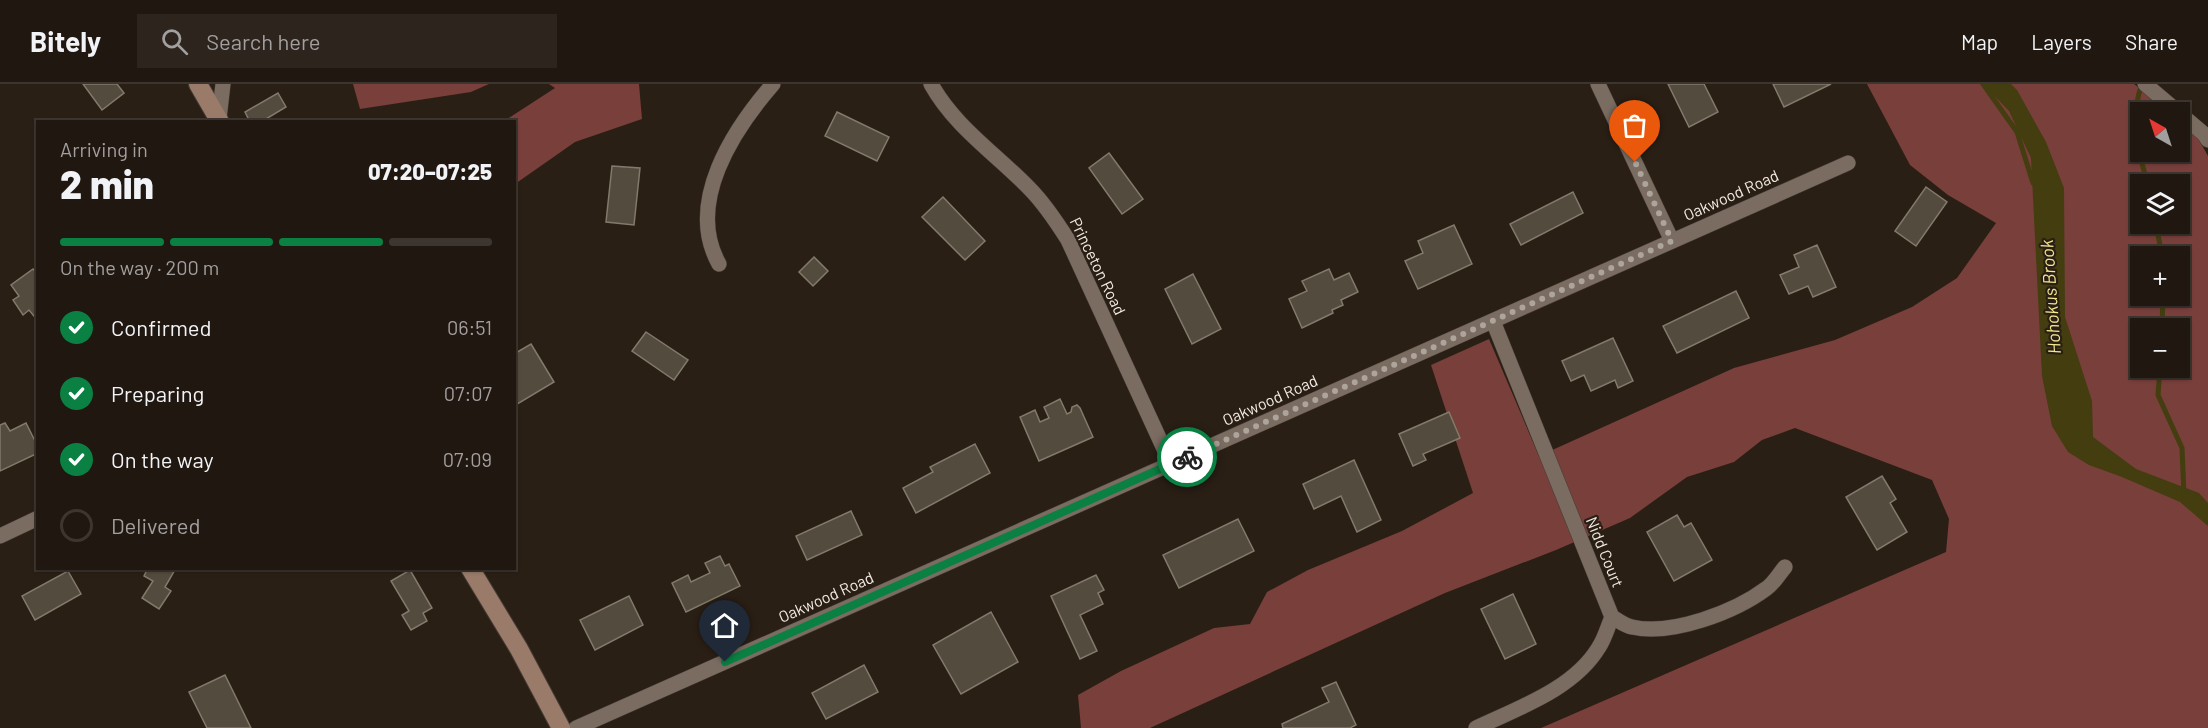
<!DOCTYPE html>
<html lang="en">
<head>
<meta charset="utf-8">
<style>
	body { margin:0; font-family:Barlow,sans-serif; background:#2d241e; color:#f1f3f6; height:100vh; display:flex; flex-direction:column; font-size:22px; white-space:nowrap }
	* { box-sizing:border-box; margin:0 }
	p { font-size:20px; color:#a29f9f }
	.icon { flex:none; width:33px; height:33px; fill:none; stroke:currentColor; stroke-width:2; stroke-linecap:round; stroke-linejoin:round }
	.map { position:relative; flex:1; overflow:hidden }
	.details { position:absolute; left:36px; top:36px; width:480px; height:450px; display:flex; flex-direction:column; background:#201710; border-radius:0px; box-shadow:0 2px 4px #0004,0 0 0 2px #3d3630 }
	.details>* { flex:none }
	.needle { width:39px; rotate:321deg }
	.controls { position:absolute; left:2130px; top:18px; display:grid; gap:12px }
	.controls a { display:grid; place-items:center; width:60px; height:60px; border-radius:0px; background:#201710; box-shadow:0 2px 4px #0004,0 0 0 2px #3d3630; font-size:30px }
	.pin { position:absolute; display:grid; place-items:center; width:51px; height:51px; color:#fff; margin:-62px -26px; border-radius:50% 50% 50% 0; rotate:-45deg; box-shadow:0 0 6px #0007 }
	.pin .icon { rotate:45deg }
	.courier { position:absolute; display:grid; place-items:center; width:60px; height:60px; margin:-30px; border:4px solid #0b8043; border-radius:50%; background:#fff; color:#222; box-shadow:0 2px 8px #0007 }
	.headline em { font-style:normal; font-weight:800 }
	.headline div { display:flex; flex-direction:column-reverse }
	.headline { display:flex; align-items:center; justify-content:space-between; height:102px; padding:0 24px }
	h1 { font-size:39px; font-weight:800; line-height:45px }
	.bar { display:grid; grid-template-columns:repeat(4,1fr); gap:9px 6px; align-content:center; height:72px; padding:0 24px }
	.bar i { height:8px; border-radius:4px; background:#3d3630 }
	.bar .selected { background:#0b8043 }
	.bar p { grid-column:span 4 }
	ol { padding:0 24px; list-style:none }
	li { display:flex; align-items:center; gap:18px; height:66px }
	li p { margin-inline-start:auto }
	li .icon { padding:6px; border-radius:50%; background:#0b8043; color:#fff; stroke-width:4 }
	li:last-child { color:#a29f9f }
	li i { width:33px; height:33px; border:3px solid #3d3630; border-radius:50% }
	header { display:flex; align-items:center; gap:36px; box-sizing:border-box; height:84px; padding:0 30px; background:#201710; border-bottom:2px solid #3d3630 }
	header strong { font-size:28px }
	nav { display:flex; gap:33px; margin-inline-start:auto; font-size:21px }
	.search { width:420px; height:54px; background:#2d241e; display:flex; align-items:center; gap:15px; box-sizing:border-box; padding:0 21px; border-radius:0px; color:#a29f9f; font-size:22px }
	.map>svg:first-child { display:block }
	.forest { fill:#783f3b; fill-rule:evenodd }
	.water { fill:#433d0f }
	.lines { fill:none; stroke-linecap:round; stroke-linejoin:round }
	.stream { stroke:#433d0f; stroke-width:5 }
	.building { fill:#534b3d; stroke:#827a6a; stroke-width:1.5 }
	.street-casing { stroke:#443b34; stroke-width:16 }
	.secondary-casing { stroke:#443b34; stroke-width:20 }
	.street { stroke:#7a6c60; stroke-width:15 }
	.secondary { stroke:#9a7b69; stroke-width:18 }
	.done { stroke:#ada49c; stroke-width:6; stroke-dasharray:0 10.8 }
	.route { stroke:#0b8043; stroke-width:8 }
	.labels { text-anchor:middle; stroke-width:4.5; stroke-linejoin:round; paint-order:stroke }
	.street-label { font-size:16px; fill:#f3ebe4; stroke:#2a1f15 }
	.water-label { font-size:18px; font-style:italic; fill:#f3e78f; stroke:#2a1f15 }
</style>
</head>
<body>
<header>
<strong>Bitely</strong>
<div class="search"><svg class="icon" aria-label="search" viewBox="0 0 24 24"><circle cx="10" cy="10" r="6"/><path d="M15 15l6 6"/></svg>Search here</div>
<nav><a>Map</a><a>Layers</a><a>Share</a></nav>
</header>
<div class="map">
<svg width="2208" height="644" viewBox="0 0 2208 644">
	<rect width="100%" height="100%" fill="#2a1f15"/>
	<g class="forest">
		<polygon points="353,0 489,0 471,8 360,25"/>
		<polygon points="549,0 639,0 642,35 575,58 515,100 514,38 504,37 555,4"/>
		<path d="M 1867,0 L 2134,0 L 2173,28 L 2140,28 L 2140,68 L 2180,68 L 2180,35 L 2199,56 L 2208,72 L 2208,644 L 1541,644 L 1946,468 L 1949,435 L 1932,396 L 1795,344 L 1762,356 L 1734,378 L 1687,393 L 1630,434 L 1556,466 L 1445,509 L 1150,644 L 1081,644 L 1078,611 L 1121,587 L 1214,544 L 1250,540 L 1267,508 L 1308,486 L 1402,447 L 1473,409 L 1431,281 L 1489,255 L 1539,372 L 1734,284 L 1835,256 L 1912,223 L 1957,194 L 1996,139 L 1948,111 L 1910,81 ZM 2140,100 L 2180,100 L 2180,140 L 2140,140 ZM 2140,172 L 2180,172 L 2180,212 L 2140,212 ZM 2140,244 L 2180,244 L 2180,284 L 2140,284 Z"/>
	</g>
	<polygon class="water" points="1983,0 2011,0 2017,6 2046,58 2064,104 2065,233 2092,317 2093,353 2136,385 2199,409 2208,419 2208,442 2180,418 2122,393 2089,381 2068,368 2052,342 2042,292 2031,74 2009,27"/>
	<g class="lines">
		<g class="stream">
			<polyline points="1983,0 2017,48 2033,99"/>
			<path d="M 2142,0 C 2129,35 2137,65 2148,100"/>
			<polyline points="2156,140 2162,172"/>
			<polyline points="2162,244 2163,212"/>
			<polyline points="2160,284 2158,311 2182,364 2184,411"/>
		</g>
	</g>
	<g class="building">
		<polygon points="83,0 117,0 124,9 102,26"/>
		<polygon points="1668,0 1704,0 1718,28 1689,43"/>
		<polygon points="1773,0 1831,0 1784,23"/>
		<polygon points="278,9 286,23 261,38 250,38 245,28"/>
		<polygon points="837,28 889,53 877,77 825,52"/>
		<polygon points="1109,69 1143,115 1122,130 1089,84"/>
		<polygon points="612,82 640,84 634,141 606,138"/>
		<polygon points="1926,103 1947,118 1916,162 1895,147"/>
		<polygon points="1573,108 1583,129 1521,161 1510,140"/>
		<polygon points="943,113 985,157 965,176 922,133"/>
		<polygon points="1454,141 1472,180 1418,205 1405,177 1423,169 1418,157"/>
		<polygon points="1817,161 1836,203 1813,213 1808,202 1789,210 1780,191 1799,183 1794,171"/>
		<polygon points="814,173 828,187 813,202 799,188"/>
		<polygon points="33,185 38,191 38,237 29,226 23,231 13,216 19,212 11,201"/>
		<polygon points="1329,185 1334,196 1349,189 1358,208 1341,216 1343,221 1332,226 1333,229 1302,244 1289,215 1307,207 1302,197"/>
		<polygon points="1193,190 1221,245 1192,260 1165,205"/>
		<polygon points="1736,207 1749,234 1677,269 1663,242"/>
		<polygon points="646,248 688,276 674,296 632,267"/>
		<polygon points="1613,254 1633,297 1618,304 1615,296 1591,307 1584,291 1571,297 1562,277"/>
		<polygon points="531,260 554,298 514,322 514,270"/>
		<polygon points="1060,315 1067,330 1071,328 1072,323 1077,321 1080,324 1093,353 1039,377 1020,333 1035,326 1040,338 1049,334 1044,323"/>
		<polygon points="1449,328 1460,354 1423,370 1426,376 1413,382 1399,350"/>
		<polygon points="5,339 10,347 26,339 38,363 38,369 0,387 0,341"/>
		<polygon points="975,360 990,389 916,429 903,404 933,388 930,383"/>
		<polygon points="1354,376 1381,436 1357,448 1341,412 1314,425 1303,400"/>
		<polygon points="1882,392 1896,415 1890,419 1907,448 1877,466 1846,413"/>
		<polygon points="851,427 862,451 807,476 796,452"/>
		<polygon points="1677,431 1684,443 1691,439 1712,476 1674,497 1647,448"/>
		<polygon points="1238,435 1254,467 1179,504 1163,471"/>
		<polygon points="720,472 725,482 729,480 740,502 686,528 672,499 688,491 691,498 710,489 705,479"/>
		<polygon points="148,484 176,484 165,503 171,507 159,525 142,514 153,497 144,492"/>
		<polygon points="410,486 432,524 423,529 427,537 411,546 402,531 409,527 391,497"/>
		<polygon points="68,487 81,510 35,536 22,512"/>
		<polygon points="1096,491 1104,506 1098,509 1103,520 1080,531 1097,567 1080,575 1051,512"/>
		<polygon points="1513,510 1536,560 1505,575 1481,525"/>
		<polygon points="629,512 643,541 595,566 580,536"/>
		<polygon points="991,528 1018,578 961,610 933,561"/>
		<polygon points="864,581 878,608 826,635 812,609"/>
		<polygon points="225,591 251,644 207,644 189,608"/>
		<polygon points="1336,598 1356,641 1350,644 1283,644 1282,640 1329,618 1322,604"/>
	</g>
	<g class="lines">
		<g class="street-casing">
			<g id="street">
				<path d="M 931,0 C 955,43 995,69 1029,104 C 1044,119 1056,137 1068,156 L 1171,380"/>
				<polyline points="1598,0 1672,157"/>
				<polyline points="2145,0 2204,50 2208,56"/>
				<polyline points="219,35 223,0"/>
				<path d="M 719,180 C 685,119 733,46 773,0"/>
				<path d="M 1493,237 L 1612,533 C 1618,536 1625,542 1632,543 C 1672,552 1735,528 1767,504 C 1774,499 1779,490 1785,483"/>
				<polyline points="0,452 38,434"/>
				<polyline points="576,644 1848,79"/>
				<path d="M 1476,644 C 1518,624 1574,605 1599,563 C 1605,554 1608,542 1612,533"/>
			</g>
		</g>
		<g class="secondary-casing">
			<g id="secondary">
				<polyline points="198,0 220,38"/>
				<polyline points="470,484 519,565 561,644"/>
			</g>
		</g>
		<use href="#street" class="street"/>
		<use href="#secondary" class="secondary"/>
	</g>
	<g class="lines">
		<polyline class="done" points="1187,373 1672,157 1635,78"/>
		<polyline class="route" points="725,578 1187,373"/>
	</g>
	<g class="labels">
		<g class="street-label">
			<text transform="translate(1731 111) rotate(-24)" y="6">Oakwood Road</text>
			<text transform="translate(1098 182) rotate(64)" y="6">Princeton Road</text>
			<text transform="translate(1270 316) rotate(-24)" y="6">Oakwood Road</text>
			<text transform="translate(1605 468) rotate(68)" y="6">Nidd Court</text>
			<text transform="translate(826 513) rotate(-24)" y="6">Oakwood Road</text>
		</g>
		<g class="water-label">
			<text transform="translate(2051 213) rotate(-94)" y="6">Hohokus Brook</text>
		</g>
	</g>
</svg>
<div class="controls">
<a><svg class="needle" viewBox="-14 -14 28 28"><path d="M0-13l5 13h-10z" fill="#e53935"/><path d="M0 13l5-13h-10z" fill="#a29f9f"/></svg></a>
<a><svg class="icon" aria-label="layers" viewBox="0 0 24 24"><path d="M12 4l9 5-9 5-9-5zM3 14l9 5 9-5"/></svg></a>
<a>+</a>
<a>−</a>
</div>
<div class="pin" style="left:1635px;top:78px;background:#ea580c"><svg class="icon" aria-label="bag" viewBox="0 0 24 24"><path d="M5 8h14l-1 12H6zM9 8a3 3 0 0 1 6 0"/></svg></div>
<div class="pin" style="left:725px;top:578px;background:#1f2937"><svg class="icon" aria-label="home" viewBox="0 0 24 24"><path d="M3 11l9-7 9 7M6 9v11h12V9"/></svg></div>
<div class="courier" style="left:1187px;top:373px"><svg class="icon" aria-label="bike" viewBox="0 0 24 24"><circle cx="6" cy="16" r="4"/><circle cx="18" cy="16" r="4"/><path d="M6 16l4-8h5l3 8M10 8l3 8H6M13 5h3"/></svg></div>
<section class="details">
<div class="headline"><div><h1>2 min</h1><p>Arriving in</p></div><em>07:20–07:25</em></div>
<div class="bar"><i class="selected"></i><i class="selected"></i><i class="selected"></i><i></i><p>On the way · 200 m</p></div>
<ol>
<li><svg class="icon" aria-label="check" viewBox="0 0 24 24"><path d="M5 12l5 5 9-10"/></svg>Confirmed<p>06:51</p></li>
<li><svg class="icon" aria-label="check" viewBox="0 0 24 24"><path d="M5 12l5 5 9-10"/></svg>Preparing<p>07:07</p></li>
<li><svg class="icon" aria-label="check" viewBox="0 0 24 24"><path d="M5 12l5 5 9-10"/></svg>On the way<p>07:09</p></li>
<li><i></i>Delivered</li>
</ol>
</section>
</div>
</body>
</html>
